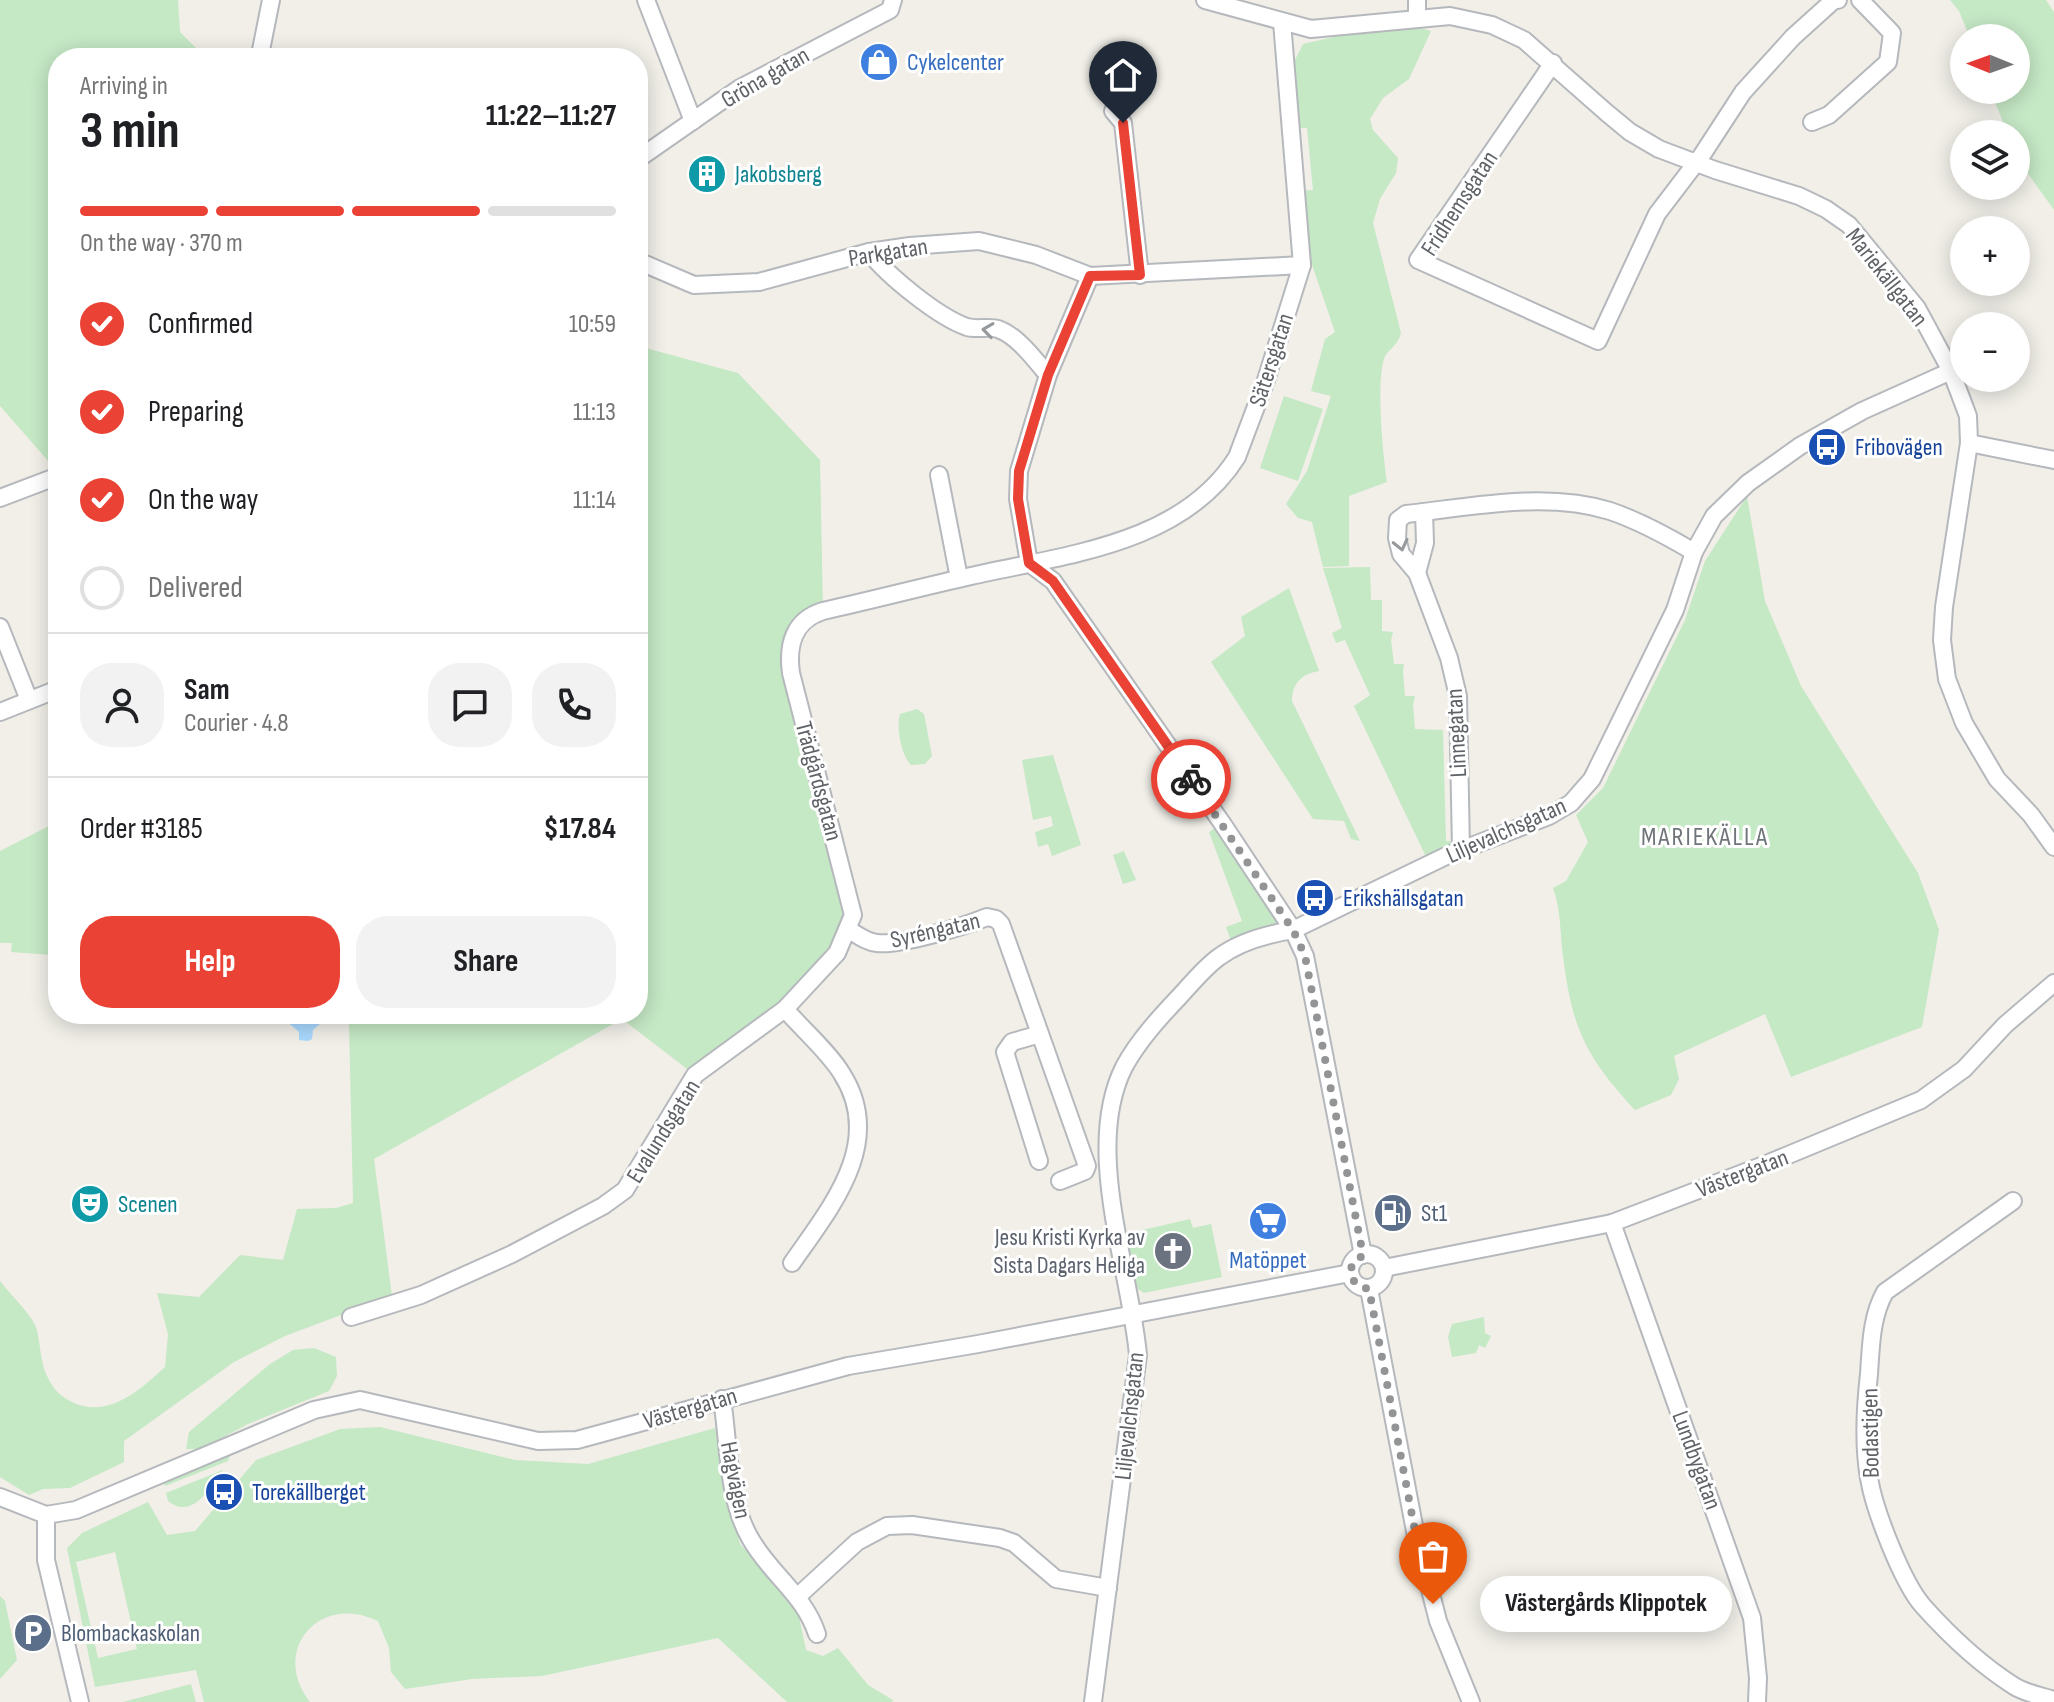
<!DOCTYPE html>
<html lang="en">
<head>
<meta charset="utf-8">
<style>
	body { margin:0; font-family:"Sofia Sans Condensed",sans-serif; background:#f2f2f2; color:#202124; height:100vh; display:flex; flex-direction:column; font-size:30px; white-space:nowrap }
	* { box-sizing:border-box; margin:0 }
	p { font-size:26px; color:#757577 }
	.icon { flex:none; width:44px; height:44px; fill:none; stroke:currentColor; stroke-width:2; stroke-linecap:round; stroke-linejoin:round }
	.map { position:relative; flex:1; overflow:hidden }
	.panel { position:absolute; left:48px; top:48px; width:600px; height:976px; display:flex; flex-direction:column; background:#fff; border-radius:32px; box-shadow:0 4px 20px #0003 }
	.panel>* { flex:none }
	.needle { width:52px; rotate:271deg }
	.tools { position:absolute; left:1950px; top:24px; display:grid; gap:16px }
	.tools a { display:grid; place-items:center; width:80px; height:80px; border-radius:50%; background:#fff; box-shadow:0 4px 20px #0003; font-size:40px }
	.pin { position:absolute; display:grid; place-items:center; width:68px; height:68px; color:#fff; margin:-82px -34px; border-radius:50% 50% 50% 0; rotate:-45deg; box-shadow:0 0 8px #0007 }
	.pin .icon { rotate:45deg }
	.courier { position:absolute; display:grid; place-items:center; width:80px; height:80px; margin:-40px; border:6px solid #ea4335; border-radius:50%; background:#fff; color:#222; box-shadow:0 2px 10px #0007 }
	.bubble { position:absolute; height:56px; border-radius:28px; background:#fff; box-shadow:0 4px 20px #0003; font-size:26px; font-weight:700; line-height:56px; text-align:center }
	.head em { font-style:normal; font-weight:700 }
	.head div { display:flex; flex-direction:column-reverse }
	.head { display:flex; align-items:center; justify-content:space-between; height:136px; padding:0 32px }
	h1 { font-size:52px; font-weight:700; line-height:60px }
	.bar { display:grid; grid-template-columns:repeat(4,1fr); gap:12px 8px; align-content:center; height:96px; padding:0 32px }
	.bar i { height:10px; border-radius:6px; background:#e0e0e0 }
	.bar .selected { background:#ea4335 }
	.bar p { grid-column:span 4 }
	.line { display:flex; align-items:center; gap:20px; padding:0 32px; border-top:2px solid #e0e0e0 }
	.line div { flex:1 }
	.round { display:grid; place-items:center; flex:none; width:84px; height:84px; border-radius:32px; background:#f2f2f2 }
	ol { padding:0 32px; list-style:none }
	li { display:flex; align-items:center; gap:24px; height:88px }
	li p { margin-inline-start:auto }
	li .icon { padding:8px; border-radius:50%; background:#ea4335; color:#fff; stroke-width:4 }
	li:last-child { color:#757577 }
	li i { width:44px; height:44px; border:4px solid #e0e0e0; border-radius:50% }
	.primary-button { display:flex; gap:16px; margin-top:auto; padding:16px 32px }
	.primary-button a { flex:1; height:92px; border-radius:32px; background:#ea4335; color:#fff; font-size:32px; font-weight:700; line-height:92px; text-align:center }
	.primary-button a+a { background:#f2f2f2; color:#202124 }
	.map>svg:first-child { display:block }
	.green { fill:#c5e8c5; fill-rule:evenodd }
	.water { fill:#aadaff }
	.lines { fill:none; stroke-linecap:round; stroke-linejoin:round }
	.minor-casing { stroke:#b5b8bc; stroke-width:20 }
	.minor { stroke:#fff; stroke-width:16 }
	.oneway { stroke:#979a9d }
	.done { stroke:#929495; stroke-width:8; stroke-dasharray:0 14.4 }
	.route { stroke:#ea4335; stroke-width:10 }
	.labels { text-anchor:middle; stroke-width:6; stroke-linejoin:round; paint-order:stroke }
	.shop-label { font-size:24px; fill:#366cbe; stroke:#fff; text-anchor:start }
	.street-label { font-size:24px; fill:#5f6368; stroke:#fff }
	.culture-label { font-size:24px; fill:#0d838f; stroke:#fff; text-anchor:start }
	.transit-label { font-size:24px; fill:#164399; stroke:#fff; text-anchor:start }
	.service-label { font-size:24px; fill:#4e5e75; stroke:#fff; text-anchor:start }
	.worship-label { font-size:24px; fill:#5b616d; stroke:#fff; text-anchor:end }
	.neighbourhood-label { font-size:26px; letter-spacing:2px; fill:#70757a; stroke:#fff }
</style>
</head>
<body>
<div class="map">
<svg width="2054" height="1702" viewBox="0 0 2054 1702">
	<rect width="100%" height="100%" fill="#f1efe8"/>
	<g class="green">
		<polygon points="0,0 178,0 180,32 196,48 187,58 58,58 58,463 50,463 0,406"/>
		<polygon points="1950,0 2046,0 2054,12 2054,210 2019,161 2016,153 2016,134 2008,134 1990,90 2016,90 2016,38 1970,38 1959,11"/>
		<path d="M 1418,27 L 1431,31 L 1409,79 L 1383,98 L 1370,119 L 1373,130 L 1398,158 L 1396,173 L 1380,199 L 1373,223 L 1401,333 C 1397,347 1387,350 1384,359 C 1376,385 1383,454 1387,482 L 1349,496 L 1349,566 L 1323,567 L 1312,522 L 1298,518 L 1286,504 L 1307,471 L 1331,396 L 1311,391 L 1325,339 L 1335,332 L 1307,250 L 1298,191 L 1313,190 L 1307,128 L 1292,128 L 1292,66 L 1303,44 L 1351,33 Z"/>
		<path d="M 638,346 L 738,373 L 820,460 L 823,611 L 811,615 L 789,660 L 853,915 L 822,971 L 695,1075 L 622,1019 L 374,1159 L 392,1296 L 285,1336 L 234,1362 L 124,1441 L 124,1462 L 70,1488 L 43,1489 L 29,1495 L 0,1477 L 0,1281 C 9,1293 29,1312 35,1325 C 41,1339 39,1361 48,1378 C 54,1391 62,1397 74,1403 C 110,1418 140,1390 165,1367 L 168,1334 L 157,1293 L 199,1297 L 240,1255 L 283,1260 L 297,1209 L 336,1208 L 353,1203 L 349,1022 L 346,1014 L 638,1014 Z"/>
		<polygon points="1284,396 1323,409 1298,481 1260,468"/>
		<path d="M 1747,496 L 1765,601 L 1801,686 L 1918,873 L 1939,930 L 1922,1027 L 1791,1077 L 1765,1014 L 1674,1056 L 1679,1079 L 1671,1095 L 1635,1110 C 1585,1056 1572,1028 1563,956 C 1560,934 1561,909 1553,888 L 1566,881 L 1588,842 L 1576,815 L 1603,788 L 1685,620 L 1705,561 Z"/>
		<polygon points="1370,567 1371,600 1382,600 1382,631 1393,632 1391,640 1394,664 1404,664 1403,672 1405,696 1415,696 1413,705 1415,729 1443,730 1446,841 1461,842 1430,865 1354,706 1370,695 1345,640 1336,643 1332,633 1342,628 1323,568"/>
		<path d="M 1289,588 L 1319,671 C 1301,674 1292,684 1292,701 L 1360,841 L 1351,839 L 1344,821 L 1313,819 L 1211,662 L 1245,636 L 1241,617 Z"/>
		<path d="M 917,709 L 924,714 L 932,756 L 925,764 L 911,765 C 901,755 896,728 900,714 Z"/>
		<polygon points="1053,755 1081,845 1052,856 1048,844 1038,847 1035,832 1053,826 1051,816 1033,820 1022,760"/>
		<polygon points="58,815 58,878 53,884 48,903 55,914 55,922 58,925 58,946 52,955 11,952 12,943 0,943 0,851 47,827"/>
		<polygon points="1222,823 1293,930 1234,950 1226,927 1242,921 1209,832"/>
		<polygon points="1124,851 1136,880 1123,884 1113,855"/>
		<polygon points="1190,1219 1193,1228 1211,1224 1222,1277 1144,1293 1131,1285 1124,1246 1134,1232"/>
		<polygon points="1484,1317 1485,1333 1491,1336 1485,1348 1479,1345 1476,1353 1452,1357 1448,1337 1452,1324"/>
		<polygon points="314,1348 336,1357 337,1376 329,1391 248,1424 201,1449 186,1449 189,1432 270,1364 293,1350"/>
		<path d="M 380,1427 L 515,1460 L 588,1464 L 715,1428 L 724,1483 L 740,1544 L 797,1607 L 806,1650 L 823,1656 L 838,1648 L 868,1685 L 893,1700 L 892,1702 L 787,1702 L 718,1638 L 542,1676 L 472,1679 L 405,1689 L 391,1672 L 389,1648 L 378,1621 C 318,1592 270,1652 310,1702 L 204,1702 L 196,1670 L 95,1687 L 67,1548 L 82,1533 L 148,1502 L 167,1535 L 195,1531 L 256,1460 L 340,1429 ZM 115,1552 L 137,1649 L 98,1658 L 76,1562 Z"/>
		<polygon points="230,1456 228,1461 165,1486 164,1482"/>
		<path d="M 223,1470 C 210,1487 193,1521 168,1501 L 166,1493 Z"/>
		<polygon points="0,1596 5,1601 17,1660 0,1679"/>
		<polygon points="191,1684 196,1702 123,1702"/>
	</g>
	<polygon class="water" points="269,1014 326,1014 321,1023 313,1030 312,1039 308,1041 299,1040 299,1032 285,1020 275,1024"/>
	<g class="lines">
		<g class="minor-casing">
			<g id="minor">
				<polyline points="646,0 693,121"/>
				<polyline points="1205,0 1311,29 1450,16 1492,25 1524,40 1607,113 1630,132 1659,149 1715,170 1799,196 1826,209 1849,225 1917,308 1951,371 1968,416 1969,443 1944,607 1942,640 1947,679 1964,723 1997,779 2031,815 2054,847"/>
				<polyline points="1417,0 1417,19"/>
				<polyline points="264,58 260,55 271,0"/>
				<polyline points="1553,63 1418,260 1598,341 1657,214 1702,155 1743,92 1793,37 1834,0 1838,0"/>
				<polyline points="1113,111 1123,123 1140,275"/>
				<polyline points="1812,122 1829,115 1888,62 1892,33 1860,0"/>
				<polyline points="638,159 740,88 890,10 893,0"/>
				<path d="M 869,252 C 888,276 938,317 967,327 C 977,330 988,326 998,329 C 1018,336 1035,360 1048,375"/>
				<polyline points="638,261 694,285 759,282 869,252 910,246 979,241 1036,255 1090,276 1302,265"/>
				<polyline points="1090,276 1048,375 1019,471 1018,499 1029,563 1053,581 1222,823 1293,930 1305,956 1363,1255"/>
				<polyline points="1969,443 2054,460"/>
				<polyline points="939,475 959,578"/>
				<polyline points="0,498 58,476"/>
				<polyline points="1417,573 1425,543 1424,512"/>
				<polyline points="0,627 29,700"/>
				<polyline points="0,712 58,689"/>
				<path d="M 1461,850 L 1458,696 L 1449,658 L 1417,573 L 1401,554 L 1397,538 L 1398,520 L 1406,514 C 1471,507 1546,491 1610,511 C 1640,521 1667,536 1694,552"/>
				<path d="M 849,930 C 858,935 866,942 877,943 C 900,946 965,926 987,917 L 996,919 L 1001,924 L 1087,1166 L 1085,1171 L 1060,1181"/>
				<path d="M 785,1009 C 802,1029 829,1052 842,1074 C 886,1143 830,1208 792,1263"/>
				<polyline points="1039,1161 1005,1052 1012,1042 1040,1034"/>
				<path d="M 2013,1201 L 1885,1292 C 1871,1317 1871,1346 1869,1374 C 1865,1409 1863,1444 1869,1478 C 1874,1509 1902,1582 1923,1606 C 1949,1635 1981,1665 2014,1686 C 2025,1693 2041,1696 2054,1700"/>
				<polyline points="1612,1223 1752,1618 1758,1678 1757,1702"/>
				<circle cx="1367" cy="1271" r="17"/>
				<polyline points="1384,1268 1612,1223 1769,1163 1921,1100 1964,1069 2005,1025 2054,983"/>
				<polyline points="1369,1289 1415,1531 1438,1621 1471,1702"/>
				<path d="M 351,1317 L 421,1295 L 512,1254 L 603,1206 L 625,1190 L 695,1075 L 785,1009 L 837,953 L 853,915 L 791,673 C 787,644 794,620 823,611 C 872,600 922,587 971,576 C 1063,555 1182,545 1237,457 L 1266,380 L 1302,265 L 1282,22"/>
				<path d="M 722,1399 C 729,1443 727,1498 750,1538 C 770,1574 804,1594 817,1634"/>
				<polyline points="0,1497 46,1515 76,1510 314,1410 360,1400 538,1441 577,1440 848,1366 978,1344 1350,1273"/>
				<polyline points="46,1515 46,1560 80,1702"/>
				<polyline points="797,1597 857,1542 887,1526 912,1525 1000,1538 1014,1543 1056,1579 1108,1588"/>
				<path d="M 1093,1702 L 1138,1355 C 1130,1267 1083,1149 1124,1067 C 1138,1041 1160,1017 1180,996 C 1192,983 1205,967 1219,957 C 1239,942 1268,934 1293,930 L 1446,856 L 1549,816 L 1571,803 L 1592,779 L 1675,610 L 1694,552 L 1714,516 L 1748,483 L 1800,446 L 1862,411 L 1951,371"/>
			</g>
		</g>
		<use href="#minor" class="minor"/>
	</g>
	<defs><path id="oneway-chevron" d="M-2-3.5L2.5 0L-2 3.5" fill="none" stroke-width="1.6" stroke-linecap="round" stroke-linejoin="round" transform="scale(2)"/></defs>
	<g class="oneway">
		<use href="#oneway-chevron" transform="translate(988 330) rotate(-172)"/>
		<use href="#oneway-chevron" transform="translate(1401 545) rotate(77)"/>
	</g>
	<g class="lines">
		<path class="done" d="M 1191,779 L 1293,930 L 1305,956 L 1363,1255 L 1352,1264 C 1349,1278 1354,1286 1369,1289 L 1415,1531 L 1433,1604"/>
		<polyline class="route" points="1123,123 1140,275 1090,276 1048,375 1019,471 1018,499 1029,563 1053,581 1191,779"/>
	</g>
	<defs>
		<g id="shop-disc" transform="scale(2)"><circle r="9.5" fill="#3f7fe0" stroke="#fff"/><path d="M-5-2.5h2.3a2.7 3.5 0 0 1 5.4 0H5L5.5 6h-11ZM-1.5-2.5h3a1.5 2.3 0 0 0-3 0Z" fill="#fff"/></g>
		<g id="building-disc" transform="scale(2)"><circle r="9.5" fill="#0f9aa8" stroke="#fff"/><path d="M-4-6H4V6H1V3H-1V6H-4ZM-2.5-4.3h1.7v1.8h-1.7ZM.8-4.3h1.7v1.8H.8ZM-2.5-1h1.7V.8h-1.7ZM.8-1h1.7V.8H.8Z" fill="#fff"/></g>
		<g id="bus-disc" transform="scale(2)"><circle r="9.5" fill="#1a4fb4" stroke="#fff"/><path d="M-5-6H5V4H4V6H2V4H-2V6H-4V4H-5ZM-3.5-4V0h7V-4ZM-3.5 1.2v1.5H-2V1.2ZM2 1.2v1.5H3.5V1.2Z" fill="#fff"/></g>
		<g id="theatre-disc" transform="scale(2)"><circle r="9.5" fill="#0f9aa8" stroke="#fff"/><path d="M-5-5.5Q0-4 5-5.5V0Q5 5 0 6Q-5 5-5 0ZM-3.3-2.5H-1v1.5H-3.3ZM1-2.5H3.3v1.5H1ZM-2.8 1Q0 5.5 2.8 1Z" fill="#fff"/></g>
		<g id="fuel-disc" transform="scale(2)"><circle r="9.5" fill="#5c6f8a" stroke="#fff"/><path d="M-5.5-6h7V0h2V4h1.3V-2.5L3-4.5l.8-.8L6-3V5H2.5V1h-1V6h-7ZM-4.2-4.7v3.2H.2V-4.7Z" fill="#fff"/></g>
		<g id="supermarket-disc" transform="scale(2)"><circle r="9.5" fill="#3f7fe0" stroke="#fff"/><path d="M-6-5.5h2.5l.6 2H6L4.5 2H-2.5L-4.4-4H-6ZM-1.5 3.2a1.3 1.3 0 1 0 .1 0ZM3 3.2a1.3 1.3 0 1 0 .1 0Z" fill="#fff"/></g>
		<g id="church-disc" transform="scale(2)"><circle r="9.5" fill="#6b7280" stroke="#fff"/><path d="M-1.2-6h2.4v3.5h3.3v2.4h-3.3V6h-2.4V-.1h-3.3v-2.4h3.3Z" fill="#fff"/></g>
		<g id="parking-disc" transform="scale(2)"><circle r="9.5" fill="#5c6f8a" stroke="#fff"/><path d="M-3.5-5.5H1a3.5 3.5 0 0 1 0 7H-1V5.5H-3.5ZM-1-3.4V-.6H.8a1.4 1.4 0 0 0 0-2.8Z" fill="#fff"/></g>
	</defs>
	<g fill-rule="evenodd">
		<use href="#shop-disc" x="879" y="62"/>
		<use href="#building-disc" x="707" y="174"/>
		<use href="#bus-disc" x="1827" y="447"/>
		<use href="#bus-disc" x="1315" y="898"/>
		<use href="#theatre-disc" x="90" y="1204"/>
		<use href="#fuel-disc" x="1393" y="1213"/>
		<use href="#supermarket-disc" x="1268" y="1221"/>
		<use href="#church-disc" x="1173" y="1251"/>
		<use href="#bus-disc" x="224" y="1492"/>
		<use href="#parking-disc" x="33" y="1633"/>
	</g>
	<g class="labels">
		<g class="shop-label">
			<text x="907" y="70">Cykelcenter</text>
			<text x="1268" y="1268" text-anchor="middle">Matöppet</text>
		</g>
		<g class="street-label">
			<text transform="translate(765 77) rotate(-30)" y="8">Gröna gatan</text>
			<text transform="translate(1459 203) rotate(-57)" y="8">Fridhemsgatan</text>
			<text transform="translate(888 252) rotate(-9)" y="8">Parkgatan</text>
			<text transform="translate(1887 277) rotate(52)" y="8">Mariekällgatan</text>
			<text transform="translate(1271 360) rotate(-72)" y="8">Sätersgatan</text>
			<text transform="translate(1456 733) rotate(-93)" y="8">Linnegatan</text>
			<text transform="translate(819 781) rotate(75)" y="8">Trädgårdsgatan</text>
			<text transform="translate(1506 830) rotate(-24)" y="8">Liljevalchsgatan</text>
			<text transform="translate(935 930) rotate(-13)" y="8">Syréngatan</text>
			<text transform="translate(663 1131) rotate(-58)" y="8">Evalundsgatan</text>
			<text transform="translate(1742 1173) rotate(-21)" y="8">Västergatan</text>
			<text transform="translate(690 1408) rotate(-16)" y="8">Västergatan</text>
			<text transform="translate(1129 1416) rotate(-84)" y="8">Liljevalchsgatan</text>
			<text transform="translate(1870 1433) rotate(-91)" y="8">Bodastigen</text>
			<text transform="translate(1697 1460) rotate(70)" y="8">Lundbygatan</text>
			<text transform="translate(736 1480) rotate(79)" y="8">Hagvägen</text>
		</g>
		<g class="culture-label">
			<text x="735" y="182">Jakobsberg</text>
			<text x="118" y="1212">Scenen</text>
		</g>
		<g class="transit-label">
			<text x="1855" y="455">Fribovägen</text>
			<text x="1343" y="906">Erikshällsgatan</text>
			<text x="252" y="1500">Torekällberget</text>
		</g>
		<g class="service-label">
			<text x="1421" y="1221">St1</text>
			<text x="61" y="1641">Blombackaskolan</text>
		</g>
		<g class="worship-label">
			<text x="1145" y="1245">Jesu Kristi Kyrka av<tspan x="1145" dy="28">Sista Dagars Heliga</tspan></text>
		</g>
		<g class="neighbourhood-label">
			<text x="1705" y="845">MARIEKÄLLA</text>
		</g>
	</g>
</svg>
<div class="tools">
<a><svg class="needle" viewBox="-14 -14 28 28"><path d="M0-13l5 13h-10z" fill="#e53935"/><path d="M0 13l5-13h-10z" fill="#757577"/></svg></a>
<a><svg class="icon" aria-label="layers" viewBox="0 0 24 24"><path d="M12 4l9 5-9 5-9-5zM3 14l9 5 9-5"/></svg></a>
<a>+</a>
<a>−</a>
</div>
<div class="pin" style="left:1433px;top:1604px;background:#ea580c"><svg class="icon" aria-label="bag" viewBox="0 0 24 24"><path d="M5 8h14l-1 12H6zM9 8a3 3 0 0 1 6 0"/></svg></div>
<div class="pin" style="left:1123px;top:123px;background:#1f2937"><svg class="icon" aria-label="home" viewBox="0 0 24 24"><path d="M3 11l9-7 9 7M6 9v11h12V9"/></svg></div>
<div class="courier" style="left:1191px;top:779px"><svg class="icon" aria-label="bike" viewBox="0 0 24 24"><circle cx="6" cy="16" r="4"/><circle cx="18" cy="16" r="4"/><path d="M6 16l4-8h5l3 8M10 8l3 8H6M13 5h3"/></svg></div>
<div class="bubble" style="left:1480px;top:1576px;width:252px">Västergårds Klippotek</div>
<section class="panel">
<div class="head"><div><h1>3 min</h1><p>Arriving in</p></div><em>11:22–11:27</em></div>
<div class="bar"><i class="selected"></i><i class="selected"></i><i class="selected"></i><i></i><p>On the way · 370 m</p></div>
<ol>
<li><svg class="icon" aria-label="check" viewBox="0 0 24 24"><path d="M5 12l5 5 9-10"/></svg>Confirmed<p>10:59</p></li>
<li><svg class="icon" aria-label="check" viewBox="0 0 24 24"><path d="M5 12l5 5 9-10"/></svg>Preparing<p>11:13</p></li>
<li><svg class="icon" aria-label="check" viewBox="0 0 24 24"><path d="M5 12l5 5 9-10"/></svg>On the way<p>11:14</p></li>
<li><i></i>Delivered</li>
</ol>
<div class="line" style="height:144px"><a class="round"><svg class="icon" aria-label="person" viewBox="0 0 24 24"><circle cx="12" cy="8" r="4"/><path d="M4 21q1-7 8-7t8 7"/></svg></a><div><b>Sam</b><p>Courier · 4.8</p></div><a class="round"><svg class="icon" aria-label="chat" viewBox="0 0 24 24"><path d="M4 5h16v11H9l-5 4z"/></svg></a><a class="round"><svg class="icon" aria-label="phone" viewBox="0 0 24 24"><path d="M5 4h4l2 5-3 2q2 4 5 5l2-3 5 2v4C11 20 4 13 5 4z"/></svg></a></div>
<div class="line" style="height:104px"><div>Order #3185</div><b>$17.84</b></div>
<div class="primary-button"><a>Help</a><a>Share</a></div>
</section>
</div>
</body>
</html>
